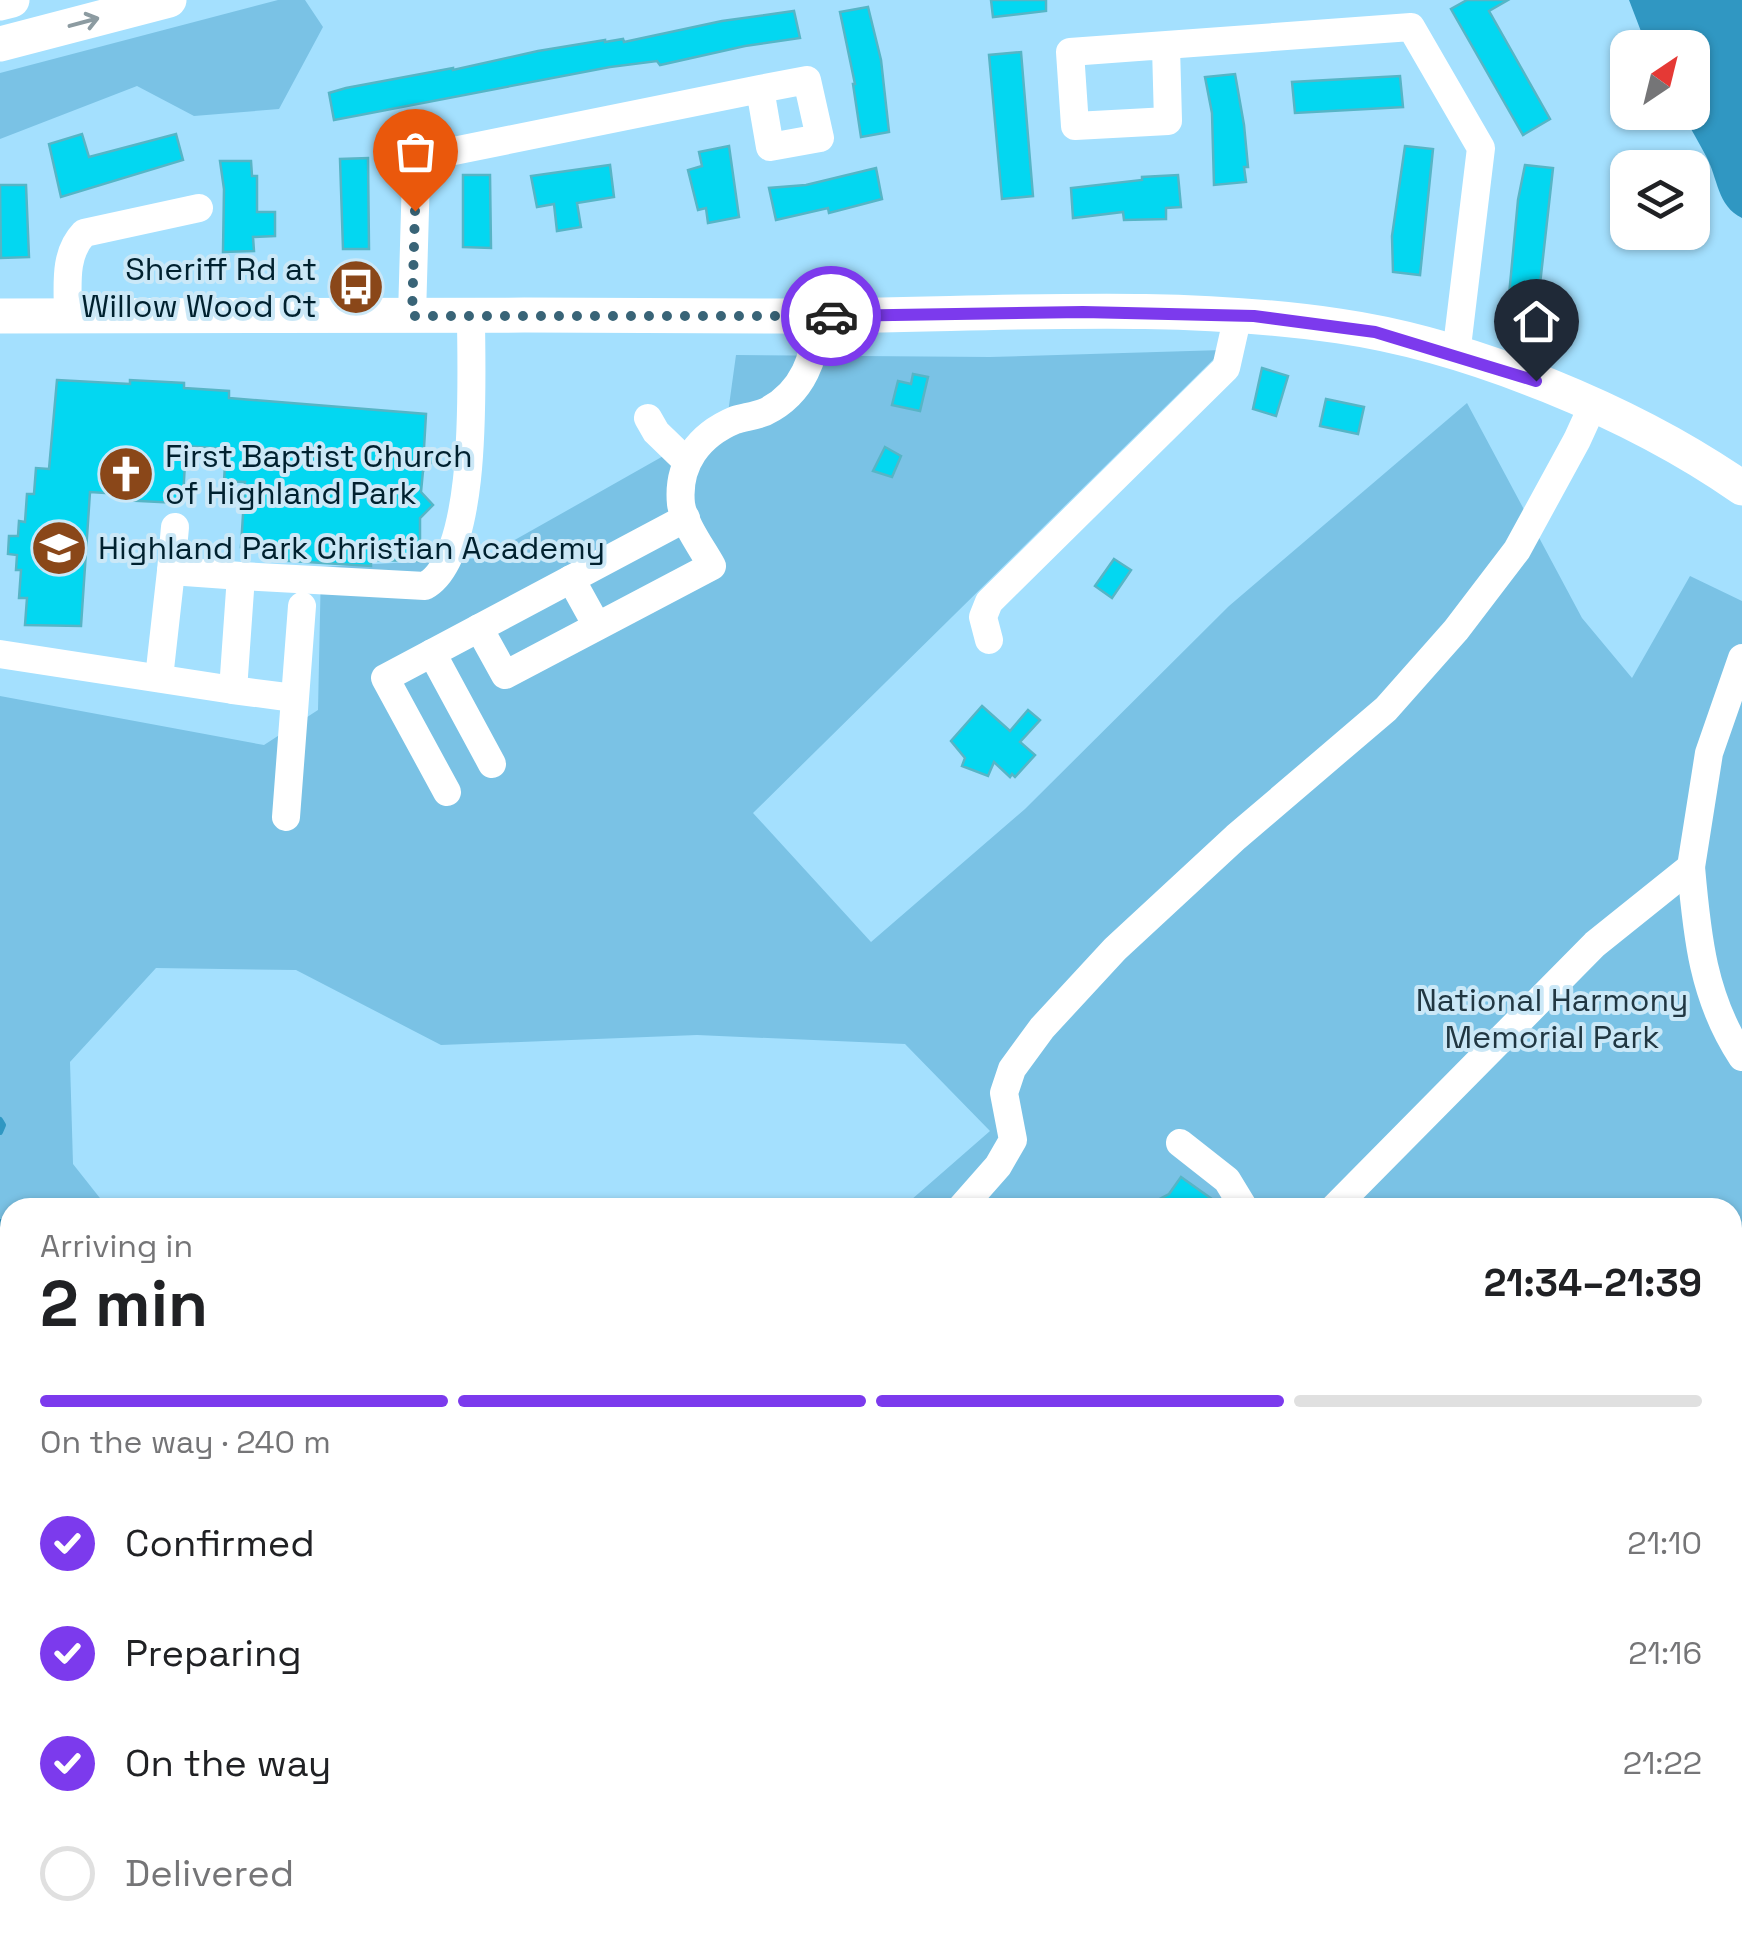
<!DOCTYPE html>
<html lang="en">
<head>
<meta charset="utf-8">
<style>
	body { margin:0; font-family:"Space Grotesk",sans-serif; background:#f2f2f2; color:#202124; height:100vh; display:flex; flex-direction:column; font-size:38px; white-space:nowrap }
	* { box-sizing:border-box; margin:0 }
	p { font-size:32px; color:#757577 }
	.icon { flex:none; width:55px; height:55px; fill:none; stroke:currentColor; stroke-width:2; stroke-linecap:round; stroke-linejoin:round }
	.map { position:relative; flex:1; overflow:hidden }
	.side { position:absolute; left:0px; top:1198px; width:1742px; height:752px; display:flex; flex-direction:column; background:#fff; border-radius:30px 30px 0 0; box-shadow:0 2px 8px #0004 }
	.side>* { flex:none }
	.needle { width:65px; rotate:35deg }
	.tools { position:absolute; left:1610px; top:30px; display:grid; gap:20px }
	.tools a { display:grid; place-items:center; width:100px; height:100px; border-radius:20px; background:#fff; box-shadow:0 2px 8px #0004; font-size:50px }
	.pin { position:absolute; display:grid; place-items:center; width:85px; height:85px; color:#fff; margin:-102px -42px; border-radius:50% 50% 50% 0; rotate:-45deg; box-shadow:0 0 10px #0007 }
	.pin .icon { rotate:45deg }
	.courier { position:absolute; display:grid; place-items:center; width:100px; height:100px; margin:-50px; border:8px solid #7c3aed; border-radius:50%; background:#fff; color:#222; box-shadow:0 2px 12px #0007 }
	.head em { font-style:normal; font-weight:800 }
	.head div { display:flex; flex-direction:column-reverse }
	.head { display:flex; align-items:center; justify-content:space-between; height:170px; padding:0 40px }
	h1 { font-size:65px; font-weight:800; line-height:75px }
	.bar { display:grid; grid-template-columns:repeat(4,1fr); gap:15px 10px; align-content:center; height:120px; padding:0 40px }
	.bar i { height:12px; border-radius:8px; background:#e0e0e0 }
	.bar .active { background:#7c3aed }
	.bar p { grid-column:span 4 }
	ol { padding:0 40px; list-style:none }
	li { display:flex; align-items:center; gap:30px; height:110px }
	li p { margin-inline-start:auto }
	li .icon { padding:10px; border-radius:50%; background:#7c3aed; color:#fff; stroke-width:4 }
	li:last-child { color:#757577 }
	li i { width:55px; height:55px; border:5px solid #e0e0e0; border-radius:50% }
	.map>svg:first-child { display:block }
	.green { fill:#7ac2e5 }
	.water { fill:#3097c2 }
	.lines { fill:none; stroke-linecap:round; stroke-linejoin:round }
	.stream { stroke:#3097c2; stroke-width:6 }
	.building { fill:#03d7f1; stroke:#56b5c6; stroke-width:2.5 }
	.minor { stroke:#fff; stroke-width:28 }
	.major { stroke:#fff; stroke-width:35 }
	.oneway { stroke:#8c9ba1 }
	.done { stroke:#396477; stroke-width:10; stroke-dasharray:0 18 }
	.route { stroke:#7c3aed; stroke-width:12 }
	.labels { text-anchor:middle; stroke-width:8; stroke-linejoin:round; paint-order:stroke }
	.poi-label { font-size:32px; fill:#00212f; stroke:#cbe8f7; text-anchor:start }
	.park-label { font-size:32px; fill:#213742; stroke:#cbe8f7 }
</style>
</head>
<body>
<div class="map">
<svg width="1742" height="1949" viewBox="0 0 1742 1949">
	<rect width="100%" height="100%" fill="#a4e0fe"/>
	<g class="green">
		<polygon points="278,0 305,0 323,27 279,109 194,116 137,86 0,139 0,73"/>
		<polygon points="1223,350 753,813 871,942 1025,809 1229,606 1467,403 1582,618 1632,678 1690,576 1742,601 1742,1949 606,1949 608,1940 1732,1940 1732,1208 903,1207 990,1131 905,1044 697,1035 441,1045 296,970 156,968 70,1062 73,1164 107,1207 10,1208 10,1650 0,1632 0,696 264,745 318,710 321,567 483,558 727,420 736,355 990,357"/>
		<polygon points="10,1804 10,1940 452,1940 458,1949 0,1949 0,1809"/>
	</g>
	<path class="water" d="M 1629,0 L 1742,0 L 1742,218 C 1717,206 1718,178 1706,156 C 1698,141 1690,127 1682,113 L 1692,112 L 1692,48 L 1647,47 Z"/>
	<g class="lines">
		<g class="stream">
			<polyline points="0,1120 3,1125 0,1132"/>
			<polyline points="0,1222 10,1243"/>
			<polyline points="204,1940 207,1949"/>
		</g>
	</g>
	<g class="building">
		<polygon points="991,0 1046,0 1046,11 993,17"/>
		<polygon points="1467,0 1508,0 1489,11 1550,119 1523,135 1451,9"/>
		<polygon points="868,7 881,60 889,132 861,137 853,84 855,84 840,12"/>
		<polygon points="794,11 800,38 745,46 660,65 657,61 610,67 334,120 329,93 346,88 453,68 453,70 538,51 605,40 605,42 623,39 624,42 722,21"/>
		<polygon points="1021,52 1033,196 1002,199 989,55"/>
		<polygon points="1235,74 1244,125 1248,167 1244,167 1246,182 1214,185 1212,113 1205,77"/>
		<polygon points="1400,76 1403,107 1295,113 1292,82"/>
		<polygon points="82,134 89,157 176,134 183,160 61,197 49,144"/>
		<polygon points="729,146 739,217 708,223 706,208 698,210 688,170 702,166 699,152"/>
		<polygon points="1405,146 1433,149 1420,275 1393,272 1392,236"/>
		<polygon points="368,158 369,249 343,249 340,159"/>
		<polygon points="220,161 251,161 252,176 257,176 257,212 275,212 275,236 253,237 254,251 223,252 224,189"/>
		<polygon points="610,165 614,197 577,203 581,227 557,231 554,204 537,207 531,176"/>
		<polygon points="1525,165 1553,168 1537,311 1508,306 1518,200"/>
		<polygon points="876,168 882,199 829,213 828,208 776,220 769,188 806,185"/>
		<polygon points="463,175 490,175 491,248 463,247"/>
		<polygon points="1178,175 1181,207 1166,208 1166,219 1124,220 1123,212 1073,218 1071,188 1142,180 1142,177"/>
		<polygon points="0,185 26,185 29,257 1,258"/>
		<polygon points="1262,368 1288,376 1276,416 1253,409"/>
		<polygon points="913,374 928,377 920,411 892,405 898,381 911,384"/>
		<polygon points="57,380 130,384 130,380 184,383 184,388 229,391 229,398 426,414 424,448 435,459 423,471 421,492 433,505 420,518 420,561 371,560 371,566 275,560 276,549 241,547 245,482 224,481 226,449 186,446 183,497 179,497 178,503 121,500 121,494 90,492 81,626 25,625 27,598 19,598 21,570 16,570 17,555 8,554 9,536 18,536 19,521 25,522 27,494 34,494 36,468 49,469"/>
		<polygon points="1326,399 1364,407 1358,434 1320,426"/>
		<polygon points="885,447 901,456 892,477 873,471"/>
		<polygon points="1114,559 1131,570 1112,598 1095,586"/>
		<polygon points="982,706 1010,731 1028,710 1040,720 1020,742 1035,755 1015,777 1012,774 1010,777 994,762 988,776 962,766 965,758 951,741"/>
		<polygon points="1181,1177 1223,1207 1223,1208 1142,1208 1169,1194"/>
	</g>
	<g class="lines">
		<g class="minor">
			<polyline points="1166,47 1168,121 1075,126 1070,52 1411,27 1481,148 1456,355"/>
			<path d="M 68,316 C 68,287 63,255 84,233 L 199,208"/>
			<polyline points="412,316 416,175 424,160 434,155 760,89 807,80 820,138 770,147 760,89"/>
			<polyline points="648,418 656,432 686,461"/>
			<polyline points="171,571 175,527"/>
			<polyline points="571,579 597,626"/>
			<path d="M 479,628 L 505,675 L 712,566 C 702,548 684,524 681,504 C 677,464 699,435 735,420 C 745,417 755,416 765,412 C 802,394 819,355 814,316"/>
			<polyline points="989,640 983,617 989,602 1226,368 1238,315"/>
			<polyline points="432,653 492,764"/>
			<path d="M 0,654 L 233,690 L 241,576 L 425,586 C 480,556 471,375 471,316"/>
			<polyline points="159,678 171,571 241,576"/>
			<polyline points="233,690 294,698"/>
			<polyline points="447,792 385,678 686,518"/>
			<polyline points="286,817 302,606"/>
			<path d="M 1691,867 C 1697,936 1703,998 1742,1057"/>
			<polyline points="1180,1143 1227,1180 1244,1208"/>
			<polyline points="961,1208 998,1166 1013,1140 1004,1093 1012,1069 1042,1028 1115,949 1236,837 1386,709 1456,630 1517,550 1577,440 1593,405"/>
			<polyline points="1334,1208 1595,944 1691,867 1709,753 1742,658"/>
			<polyline points="1732,1588 1742,1569"/>
			<polyline points="850,1940 857,1949"/>
			<polyline points="1020,1940 1029,1949"/>
			<polyline points="769,1949 773,1940"/>
			<polyline points="1450,1949 1459,1940"/>
			<polyline points="1651,1949 1652,1940"/>
		</g>
		<g class="major">
			<polyline points="0,3 12,0"/>
			<polyline points="0,44 169,0"/>
			<path d="M 0,316 C 262,316 524,314 786,316 C 970,317 1156,299 1339,326 C 1470,345 1633,412 1742,488"/>
		</g>
	</g>
	<defs><path id="oneway-shaft" d="M-6 0H5M1.5-3L5.5 0L1.5 3" fill="none" stroke-width="1.6" stroke-linecap="round" stroke-linejoin="round" transform="scale(2.5)"/></defs>
	<use class="oneway" href="#oneway-shaft" transform="translate(84 22) rotate(-15)"/>
	<g class="lines">
		<polyline class="done" points="415,211 412,316 831,316"/>
		<polyline class="route" points="831,316 1083,312 1254,316 1375,332 1536,381"/>
	</g>
	<defs>
		<g id="bus-disc" transform="scale(2.875)"><circle r="9.5" fill="#8a4719" stroke="#cbe8f7"/><path d="M-5-6H5V4H4V6H2V4H-2V6H-4V4H-5ZM-3.5-4V0h7V-4ZM-3.5 1.2v1.5H-2V1.2ZM2 1.2v1.5H3.5V1.2Z" fill="#fff"/></g>
		<g id="church-disc" transform="scale(2.875)"><circle r="9.5" fill="#8a4719" stroke="#cbe8f7"/><path d="M-1.2-6h2.4v3.5h3.3v2.4h-3.3V6h-2.4V-.1h-3.3v-2.4h3.3Z" fill="#fff"/></g>
		<g id="school-disc" transform="scale(2.875)"><circle r="9.5" fill="#8a4719" stroke="#cbe8f7"/><path d="M0-5L7-2L0 1L-7-2ZM-4 1L0 2.5L4 1V4Q0 6-4 4Z" fill="#fff"/></g>
	</defs>
	<g fill-rule="evenodd">
		<use href="#bus-disc" x="356" y="287"/>
		<use href="#church-disc" x="126" y="474"/>
		<use href="#school-disc" x="59" y="548"/>
	</g>
	<g class="labels">
		<g class="poi-label">
			<text x="317" y="280" text-anchor="end">Sheriff Rd at<tspan x="317" dy="37">Willow Wood Ct</tspan></text>
			<text x="165" y="467">First Baptist Church<tspan x="165" dy="37">of Highland Park</tspan></text>
			<text x="98" y="559">Highland Park Christian Academy</text>
		</g>
		<g class="park-label">
			<text x="1552" y="1011">National Harmony<tspan x="1552" dy="37">Memorial Park</tspan></text>
		</g>
	</g>
</svg>
<div class="tools">
<a><svg class="needle" viewBox="-14 -14 28 28"><path d="M0-13l5 13h-10z" fill="#e53935"/><path d="M0 13l5-13h-10z" fill="#757577"/></svg></a>
<a><svg class="icon" aria-label="layers" viewBox="0 0 24 24"><path d="M12 4l9 5-9 5-9-5zM3 14l9 5 9-5"/></svg></a>
</div>
<div class="pin" style="left:415px;top:211px;background:#ea580c"><svg class="icon" aria-label="bag" viewBox="0 0 24 24"><path d="M5 8h14l-1 12H6zM9 8a3 3 0 0 1 6 0"/></svg></div>
<div class="pin" style="left:1536px;top:381px;background:#1f2937"><svg class="icon" aria-label="home" viewBox="0 0 24 24"><path d="M3 11l9-7 9 7M6 9v11h12V9"/></svg></div>
<div class="courier" style="left:831px;top:316px"><svg class="icon" aria-label="car" viewBox="0 0 24 24"><path d="M5 17H2v-5l4-1 3-4h7l3 4 3 1v5h-3M9 17h6M6 11h13"/><circle cx="7" cy="17" r="2"/><circle cx="17" cy="17" r="2"/></svg></div>
<section class="side">
<div class="head"><div><h1>2 min</h1><p>Arriving in</p></div><em>21:34–21:39</em></div>
<div class="bar"><i class="active"></i><i class="active"></i><i class="active"></i><i></i><p>On the way · 240 m</p></div>
<ol>
<li><svg class="icon" aria-label="check" viewBox="0 0 24 24"><path d="M5 12l5 5 9-10"/></svg>Confirmed<p>21:10</p></li>
<li><svg class="icon" aria-label="check" viewBox="0 0 24 24"><path d="M5 12l5 5 9-10"/></svg>Preparing<p>21:16</p></li>
<li><svg class="icon" aria-label="check" viewBox="0 0 24 24"><path d="M5 12l5 5 9-10"/></svg>On the way<p>21:22</p></li>
<li><i></i>Delivered</li>
</ol>
</section>
</div>
</body>
</html>
